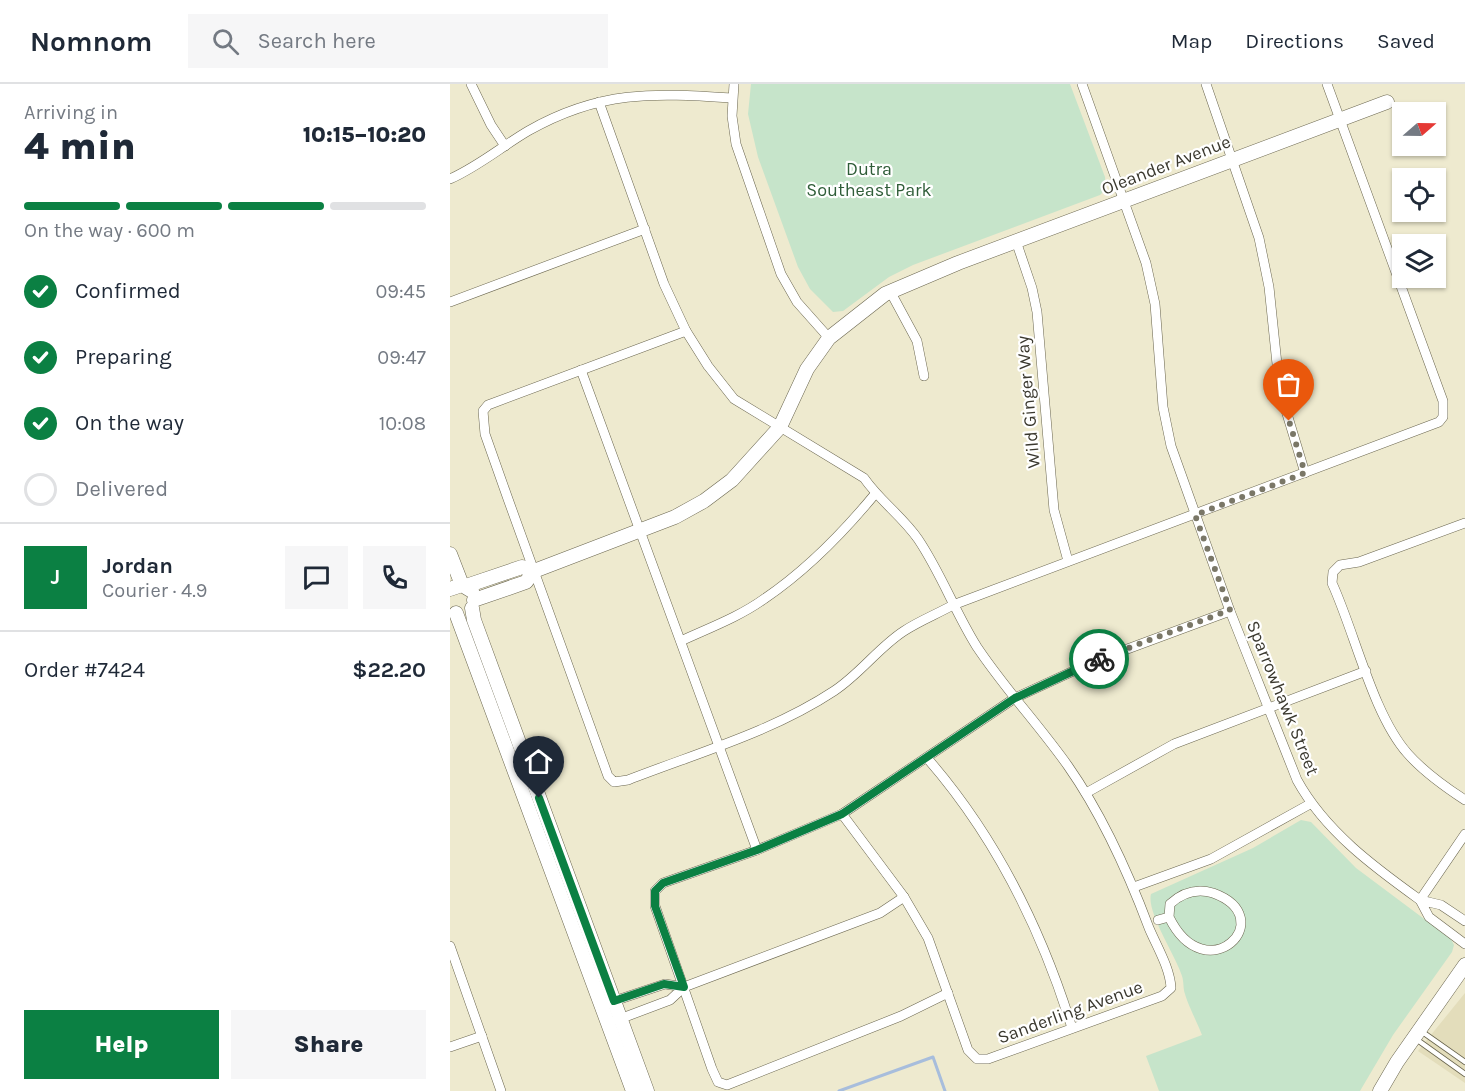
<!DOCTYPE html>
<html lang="en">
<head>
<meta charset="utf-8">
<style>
	body { margin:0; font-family:Karla,sans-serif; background:#f6f6f7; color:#1f2937; height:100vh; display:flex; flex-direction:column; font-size:22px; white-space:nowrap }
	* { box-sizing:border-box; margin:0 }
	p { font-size:20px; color:#747a83 }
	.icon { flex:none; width:33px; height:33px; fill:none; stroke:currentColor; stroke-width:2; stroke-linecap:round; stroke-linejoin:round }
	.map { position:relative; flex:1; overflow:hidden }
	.drawer { display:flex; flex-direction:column; background:#fff; width:450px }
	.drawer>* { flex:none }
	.needle { width:39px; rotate:70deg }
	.fabs { position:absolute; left:942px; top:18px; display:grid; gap:12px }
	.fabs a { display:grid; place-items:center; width:54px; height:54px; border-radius:0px; background:#fff; box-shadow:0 2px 4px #0004; font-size:30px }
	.pin { position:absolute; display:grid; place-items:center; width:51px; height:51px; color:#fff; margin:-62px -26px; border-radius:50% 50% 50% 0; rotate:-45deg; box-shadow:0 0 6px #0007 }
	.pin .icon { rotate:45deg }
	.courier { position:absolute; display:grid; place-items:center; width:60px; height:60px; margin:-30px; border:4px solid #0b8043; border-radius:50%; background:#fff; color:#222; box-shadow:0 2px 8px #0007 }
	.headline em { font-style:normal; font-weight:800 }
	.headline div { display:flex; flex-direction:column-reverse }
	.headline { display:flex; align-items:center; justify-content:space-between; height:102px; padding:0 24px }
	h1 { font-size:39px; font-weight:800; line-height:45px }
	.bar { display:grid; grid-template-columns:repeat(4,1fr); gap:9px 6px; align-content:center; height:72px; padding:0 24px }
	.bar i { height:8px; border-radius:4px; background:#e0e1e3 }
	.bar .active { background:#0b8043 }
	.bar p { grid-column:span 4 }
	.line { display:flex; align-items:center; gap:15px; padding:0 24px; border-top:2px solid #e0e1e3 }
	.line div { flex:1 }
	.round { display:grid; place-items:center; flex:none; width:63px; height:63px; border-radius:0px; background:#f6f6f7 }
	ol { padding:0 24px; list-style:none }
	li { display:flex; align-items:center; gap:18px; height:66px }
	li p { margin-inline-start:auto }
	li .icon { padding:6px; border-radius:50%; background:#0b8043; color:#fff; stroke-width:4 }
	li:last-child { color:#747a83 }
	li i { width:33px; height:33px; border:3px solid #e0e1e3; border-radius:50% }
	.button { display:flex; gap:12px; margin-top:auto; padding:12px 24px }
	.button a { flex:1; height:69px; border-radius:0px; background:#0b8043; color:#fff; font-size:24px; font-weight:800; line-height:69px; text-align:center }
	.button a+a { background:#f6f6f7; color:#1f2937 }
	header { display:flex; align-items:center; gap:36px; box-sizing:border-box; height:84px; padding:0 30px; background:#fff; border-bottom:2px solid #e0e1e3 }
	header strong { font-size:28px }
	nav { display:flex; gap:33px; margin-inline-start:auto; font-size:21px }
	.search { width:420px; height:54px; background:#f6f6f7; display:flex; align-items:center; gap:15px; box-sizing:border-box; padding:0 21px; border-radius:0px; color:#747a83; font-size:22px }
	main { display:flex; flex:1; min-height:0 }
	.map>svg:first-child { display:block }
	.built { fill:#e3ddbb }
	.green { fill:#c6e4ca }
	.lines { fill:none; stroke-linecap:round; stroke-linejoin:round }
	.stream { stroke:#a7bddc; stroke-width:3 }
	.lane-casing { stroke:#6a664f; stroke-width:6 }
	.street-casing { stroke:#6a664f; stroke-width:10 }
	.secondary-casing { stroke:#6a664f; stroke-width:15 }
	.lane { stroke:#fff; stroke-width:4.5 }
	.street { stroke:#fff; stroke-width:9 }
	.secondary { stroke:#fff; stroke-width:14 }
	.done { stroke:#7a7767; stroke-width:6; stroke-dasharray:0 10.8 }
	.route { stroke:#0b8043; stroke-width:8 }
	.labels { text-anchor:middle; stroke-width:4.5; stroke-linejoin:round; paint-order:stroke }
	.street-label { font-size:18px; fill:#3b392f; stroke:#fff }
	.park-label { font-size:18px; fill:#2f5d38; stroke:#fff }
</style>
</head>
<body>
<header>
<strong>Nomnom</strong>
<div class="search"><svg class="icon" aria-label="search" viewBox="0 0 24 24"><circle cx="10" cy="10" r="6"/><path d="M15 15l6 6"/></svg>Search here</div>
<nav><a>Map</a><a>Directions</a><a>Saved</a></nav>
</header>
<main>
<section class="drawer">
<div class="headline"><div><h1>4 min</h1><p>Arriving in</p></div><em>10:15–10:20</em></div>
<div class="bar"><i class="active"></i><i class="active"></i><i class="active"></i><i></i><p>On the way · 600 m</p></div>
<ol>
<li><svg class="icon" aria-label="check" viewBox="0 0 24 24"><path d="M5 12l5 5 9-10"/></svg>Confirmed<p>09:45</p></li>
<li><svg class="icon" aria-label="check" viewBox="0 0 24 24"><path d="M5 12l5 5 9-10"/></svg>Preparing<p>09:47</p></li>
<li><svg class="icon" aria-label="check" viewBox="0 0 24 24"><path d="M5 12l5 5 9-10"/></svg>On the way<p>10:08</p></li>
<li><i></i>Delivered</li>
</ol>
<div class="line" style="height:108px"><b class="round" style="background:#0b8043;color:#fff">J</b><div><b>Jordan</b><p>Courier · 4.9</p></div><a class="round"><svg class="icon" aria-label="chat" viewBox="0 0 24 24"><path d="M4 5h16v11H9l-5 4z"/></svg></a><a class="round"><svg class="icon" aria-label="phone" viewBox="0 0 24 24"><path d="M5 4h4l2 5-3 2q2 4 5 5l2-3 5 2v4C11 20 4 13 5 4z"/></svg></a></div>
<div class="line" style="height:78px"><div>Order #7424</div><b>$22.20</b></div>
<div class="button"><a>Help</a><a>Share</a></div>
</section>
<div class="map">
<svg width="1015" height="1007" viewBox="0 0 1015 1007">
	<rect width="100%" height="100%" fill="#eeeacf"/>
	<polygon class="built" points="1015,909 1015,999 968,967"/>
	<g class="green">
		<polygon points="301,0 620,0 655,93 656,105 650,111 463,181 439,193 393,227 383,228 360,205 348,183 308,73 298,30"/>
		<path d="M 851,736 L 861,738 L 906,784 L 1001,855 L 1004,861 L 1002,868 L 943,951 L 910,1007 L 709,1007 L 696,972 L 752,951 C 747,938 738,921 735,910 C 733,905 734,898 732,892 C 727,874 696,828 701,810 L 803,764 Z"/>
	</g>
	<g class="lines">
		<polyline class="stream" points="389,1007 483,973 495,1007"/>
		<g class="lane-casing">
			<g id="lane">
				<polyline points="971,947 1015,978"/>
				<polyline points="966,955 1015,990"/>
			</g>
		</g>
		<g class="street-casing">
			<g id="street">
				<polyline points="21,0 41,41 55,62"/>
				<polyline points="284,0 282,32 286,60 331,190 347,218 379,254"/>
				<path d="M 632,0 L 696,179 L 705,220 L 713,323 L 721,362 L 780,527 L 847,696 C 875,747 924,783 970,816 L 1015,750"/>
				<polyline points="756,0 809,154 819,203 827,280 834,320 855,389"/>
				<path d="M 149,18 L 214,200 L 236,247 L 258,282 L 284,315 L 414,394 C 430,417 452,432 468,455 C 491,489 505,528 527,563 C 555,605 589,641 618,682 C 653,732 678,788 699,844 C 707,863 720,884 721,904 L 712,912 L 538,975 L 527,975 L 518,966 L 478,854 L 454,813 L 392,730"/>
				<path d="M 0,95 C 29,82 51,63 78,47 C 150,6 203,9 282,14"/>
				<polyline points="566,157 582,204 587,228 604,426 618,477"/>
				<polyline points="440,207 467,257 474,292"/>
				<polyline points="0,218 195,145"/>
				<path d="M 236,247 L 38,321 L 33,327 L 35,350 L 58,415 L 158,692 L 164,698 L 178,696 C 247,669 322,648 384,607 C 410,590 429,563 454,547 C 469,537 487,530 503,521 L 989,338 L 993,333 L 993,317 L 877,0"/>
				<polyline points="131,286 307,766"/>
				<path d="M 1015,439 L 909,478 L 890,481 L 883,488 L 882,499 C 905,549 923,631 958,670 C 974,688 995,703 1015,716"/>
				<path d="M 231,557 C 259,544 289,533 314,515 C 357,486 392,450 425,410"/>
				<path d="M 477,674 C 546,753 591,844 622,944"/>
				<polyline points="636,709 724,660 916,587"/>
				<polyline points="684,803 761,775 860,720"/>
				<path d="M 708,836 L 719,833 C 756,909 832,834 763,809 C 746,804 732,809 720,820 L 719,833"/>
				<polyline points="1015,837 991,821 970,816 979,833 1015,860"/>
				<polyline points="0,862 51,1007"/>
				<polyline points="234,903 430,829 454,813"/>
				<polyline points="498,909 451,932 277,1001 268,998 262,985 205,822 205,807 213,799 307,766 392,730 565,614 645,577 780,527"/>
				<polyline points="158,919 215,900 234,903 220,916 167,936"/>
				<polyline points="0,963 32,952"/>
			</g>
		</g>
		<g class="secondary-casing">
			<g id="secondary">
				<polyline points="0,470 12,501"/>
				<polyline points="16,502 72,483 84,487"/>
				<polyline points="0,505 12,501 22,507"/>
				<polyline points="24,516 76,498 84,487 225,433 254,417 282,396 330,343 357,285 379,254 435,210 508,179 937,18"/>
				<polyline points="22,524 24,536 197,1007"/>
				<polyline points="6,529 183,1007"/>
				<polyline points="930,1007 947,978 1015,881"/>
			</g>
		</g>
		<use href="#lane" class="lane"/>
		<use href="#street" class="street"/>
		<use href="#secondary" class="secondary"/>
	</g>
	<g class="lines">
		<polyline class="done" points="649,575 780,526 745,431 855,389 839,337"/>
		<polyline class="route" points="89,714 164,917 214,900 234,903 205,822 205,807 213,799 307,766 392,730 565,614 649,575"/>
	</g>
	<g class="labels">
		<g class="street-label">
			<text transform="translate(716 81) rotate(-21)" y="6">Oleander Avenue</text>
			<text transform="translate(578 318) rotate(-95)" y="6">Wild Ginger Way</text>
			<text transform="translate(833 614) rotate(68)" y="6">Sparrowhawk Street</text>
			<text transform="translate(620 928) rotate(-20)" y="6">Sanderling Avenue</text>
		</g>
		<g class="park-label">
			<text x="419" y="91">Dutra<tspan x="419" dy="21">Southeast Park</tspan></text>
		</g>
	</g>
</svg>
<div class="fabs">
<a><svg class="needle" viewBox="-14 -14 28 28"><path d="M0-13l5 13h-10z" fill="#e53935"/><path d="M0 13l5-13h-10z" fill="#747a83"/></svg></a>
<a><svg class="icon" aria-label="locate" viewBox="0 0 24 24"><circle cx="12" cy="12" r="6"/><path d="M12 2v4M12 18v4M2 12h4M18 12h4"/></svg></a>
<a><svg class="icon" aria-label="layers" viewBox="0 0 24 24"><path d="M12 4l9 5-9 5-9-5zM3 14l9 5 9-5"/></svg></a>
</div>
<div class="pin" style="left:839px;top:337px;background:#ea580c"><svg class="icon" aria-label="bag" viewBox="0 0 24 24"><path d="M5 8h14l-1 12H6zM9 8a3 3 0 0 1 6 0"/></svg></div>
<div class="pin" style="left:89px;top:714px;background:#1f2937"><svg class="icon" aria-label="home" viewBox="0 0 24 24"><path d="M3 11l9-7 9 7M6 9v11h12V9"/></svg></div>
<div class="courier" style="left:649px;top:575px"><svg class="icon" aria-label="bike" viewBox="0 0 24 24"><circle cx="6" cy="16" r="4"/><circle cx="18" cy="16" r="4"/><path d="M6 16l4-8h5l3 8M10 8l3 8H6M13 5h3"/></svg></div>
</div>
</main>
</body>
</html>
